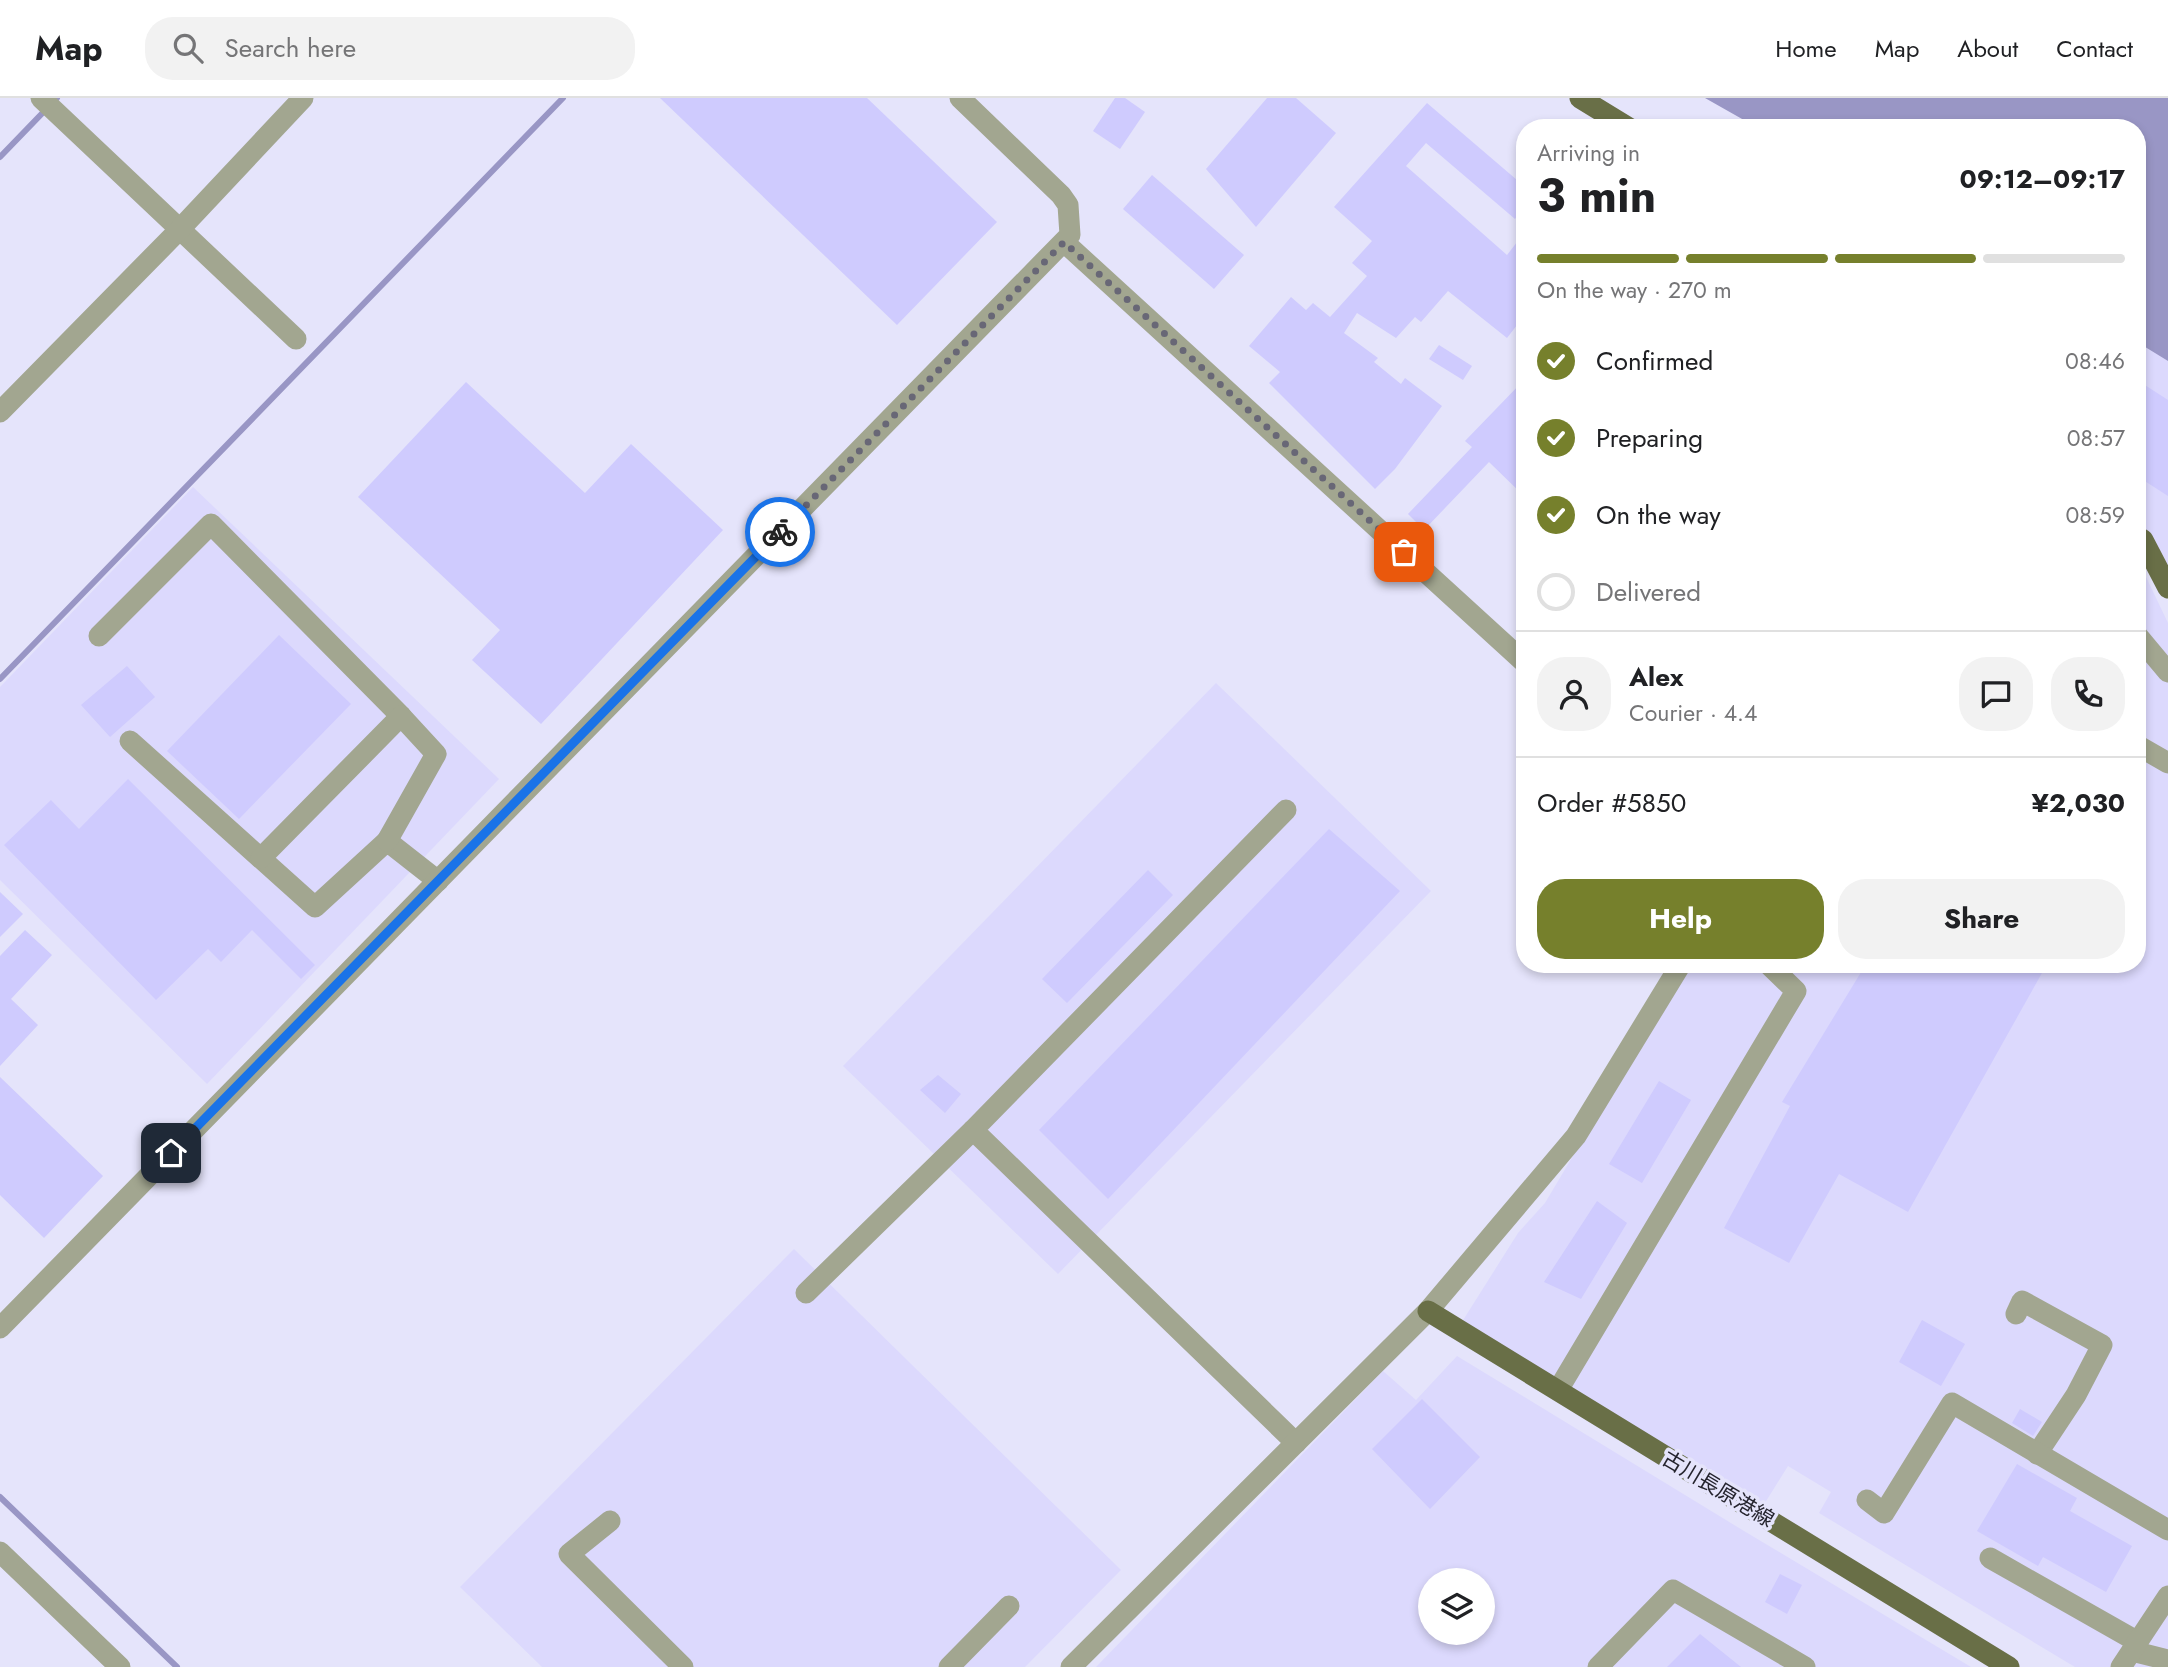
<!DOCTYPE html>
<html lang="en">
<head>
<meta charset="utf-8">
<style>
	body { margin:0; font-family:Jost,"Noto Sans JP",sans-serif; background:#f2f2f2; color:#202124; height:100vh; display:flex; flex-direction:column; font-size:26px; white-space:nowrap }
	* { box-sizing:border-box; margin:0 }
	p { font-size:23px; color:#757577 }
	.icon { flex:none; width:38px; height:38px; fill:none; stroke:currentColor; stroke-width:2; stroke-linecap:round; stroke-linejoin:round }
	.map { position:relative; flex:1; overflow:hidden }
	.drawer { position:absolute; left:1516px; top:21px; width:630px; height:854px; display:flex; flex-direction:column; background:#fff; border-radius:28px; box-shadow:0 4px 10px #0003 }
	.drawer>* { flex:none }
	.fabs { position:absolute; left:1418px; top:1470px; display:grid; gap:14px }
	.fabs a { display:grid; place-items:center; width:77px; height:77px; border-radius:50%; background:#fff; box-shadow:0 4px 10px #0003; font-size:35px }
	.pin { position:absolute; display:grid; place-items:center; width:60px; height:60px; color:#fff; margin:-30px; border-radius:14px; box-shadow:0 4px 10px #0006 }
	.courier { position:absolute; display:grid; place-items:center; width:70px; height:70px; margin:-35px; border:5px solid #1a73e8; border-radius:50%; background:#fff; color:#222; box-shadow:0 2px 9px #0007 }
	.headline em { font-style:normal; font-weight:700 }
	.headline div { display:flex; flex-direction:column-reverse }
	.headline { display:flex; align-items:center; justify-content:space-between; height:119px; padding:0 21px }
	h1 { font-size:46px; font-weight:700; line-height:52px }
	.bar { display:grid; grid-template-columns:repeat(4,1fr); gap:10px 7px; align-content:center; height:84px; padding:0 21px }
	.bar i { height:9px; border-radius:5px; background:#e0e0e0 }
	.bar .on { background:#76802c }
	.bar p { grid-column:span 4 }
	.line { display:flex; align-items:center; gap:18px; padding:0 21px; border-top:2px solid #e0e0e0 }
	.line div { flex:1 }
	.round { display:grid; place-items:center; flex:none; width:74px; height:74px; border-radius:28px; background:#f2f2f2 }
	ol { padding:0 21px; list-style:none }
	li { display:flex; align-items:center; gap:21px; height:77px }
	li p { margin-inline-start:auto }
	li .icon { padding:7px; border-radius:50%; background:#76802c; color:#fff; stroke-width:4 }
	li:last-child { color:#757577 }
	li i { width:38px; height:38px; border:4px solid #e0e0e0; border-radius:50% }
	.cta { display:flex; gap:14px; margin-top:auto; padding:14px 21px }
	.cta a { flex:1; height:80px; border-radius:28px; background:#76802c; color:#fff; font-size:28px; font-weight:700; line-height:80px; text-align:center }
	.cta a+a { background:#f2f2f2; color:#202124 }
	header { display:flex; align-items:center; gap:42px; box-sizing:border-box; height:98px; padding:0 35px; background:#fff; border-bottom:2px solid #e0e0e0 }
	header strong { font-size:33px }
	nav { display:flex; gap:38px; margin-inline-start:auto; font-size:24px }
	.search { width:490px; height:63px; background:#f2f2f2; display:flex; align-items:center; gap:18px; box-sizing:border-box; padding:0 24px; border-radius:28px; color:#757577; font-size:26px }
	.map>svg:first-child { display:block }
	.built { fill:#dcd9fd; fill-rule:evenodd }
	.water { fill:#9996c5 }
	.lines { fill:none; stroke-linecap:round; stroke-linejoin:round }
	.stream { stroke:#9996c5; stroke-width:6 }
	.building { fill:#cfcbfe }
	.minor { stroke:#a2a690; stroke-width:21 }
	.major { stroke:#696f47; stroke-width:21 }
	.done { stroke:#686776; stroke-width:7; stroke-dasharray:0 12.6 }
	.route { stroke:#1a73e8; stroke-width:9 }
	.labels { text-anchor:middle; stroke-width:7; stroke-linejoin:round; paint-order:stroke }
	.street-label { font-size:21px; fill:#25242e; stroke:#e5e4fb }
</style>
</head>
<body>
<header>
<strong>Map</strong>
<div class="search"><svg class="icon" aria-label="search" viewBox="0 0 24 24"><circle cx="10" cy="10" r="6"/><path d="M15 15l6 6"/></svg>Search here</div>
<nav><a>Home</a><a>Map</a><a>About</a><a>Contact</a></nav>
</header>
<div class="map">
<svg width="2168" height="1569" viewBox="0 0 2168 1569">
	<rect width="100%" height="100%" fill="#e5e4fb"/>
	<g class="built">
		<polygon points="2137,244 2168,263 2168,467 2161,454 2137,432"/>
		<polygon points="193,389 499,681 207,986 0,782 0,589"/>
		<polygon points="2137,460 2168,525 2168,1569 2075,1569 1819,1415 1831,1394 1788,1368 1763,1408 1460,1227 1518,1135 1545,1105 1687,866 2137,866"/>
		<polygon points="1216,585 1431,793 1058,1176 843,968"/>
		<polygon points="794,1151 1121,1472 1025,1569 542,1569 460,1489"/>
		<path d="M 1457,1258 L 1744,1433 L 1971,1569 L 1096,1569 L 1383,1273 L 1416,1302 ZM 1430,1482 L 1482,1482 L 1482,1535 L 1430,1535 Z"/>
	</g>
	<polygon class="water" points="1705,0 2168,0 2168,263 2137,244 2137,30 1758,30"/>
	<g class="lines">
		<g class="stream">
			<polyline points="0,59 57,0"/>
			<polyline points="0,581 563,0"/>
			<polyline points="0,1399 177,1569"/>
		</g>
	</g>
	<g class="building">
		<polygon points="660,0 867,0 997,124 897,227"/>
		<polygon points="1115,0 1125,0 1145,14 1120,51 1093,33"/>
		<polygon points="1267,0 1296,0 1336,35 1256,129 1206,71"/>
		<polygon points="1427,5 1524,88 1524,109 1515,121 1426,45 1406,68 1507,157 1524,135 1524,218 1507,240 1448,193 1421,224 1415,219 1396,240 1357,215 1344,235 1378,260 1374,264 1401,286 1405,280 1442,308 1395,371 1375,391 1269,285 1280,274 1249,248 1291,199 1306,212 1313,205 1330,219 1367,178 1352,165 1372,143 1334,109"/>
		<polygon points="1152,77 1244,157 1214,191 1123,111"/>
		<polygon points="1439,247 1472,268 1463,282 1429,261"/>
		<polygon points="1524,282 1524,398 1489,364 1424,432 1408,416 1472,349 1465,343"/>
		<polygon points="2137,282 2168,302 2168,398 2137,378"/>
		<polygon points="466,284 585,395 631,346 723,432 541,626 472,562 500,532 358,399"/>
		<polygon points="279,537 351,606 239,721 167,653"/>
		<polygon points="127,568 155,599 110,639 81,607"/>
		<polygon points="128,681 315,867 301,881 252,832 221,864 208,851 156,902 4,747 51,702 79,731"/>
		<polygon points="1329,731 1400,793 1108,1101 1039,1032"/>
		<polygon points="1148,772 1173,797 1067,905 1042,881"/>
		<polygon points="0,794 23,816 0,839"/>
		<polygon points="25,832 52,857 11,901 38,927 0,968 0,858"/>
		<polygon points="1866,866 2047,866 1908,1114 1839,1076 1789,1165 1724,1130 1790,1008 1782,1004"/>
		<polygon points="938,977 961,996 945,1015 920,992"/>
		<polygon points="0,979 103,1078 44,1140 0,1097"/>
		<polygon points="1659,983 1691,1002 1642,1085 1609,1066"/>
		<polygon points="1597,1103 1627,1125 1581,1201 1544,1184"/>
		<polygon points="1922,1222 1965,1246 1941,1288 1899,1264"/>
		<polygon points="1422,1301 1480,1359 1430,1411 1372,1351"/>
		<polygon points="2020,1311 2042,1324 2033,1338 2012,1325"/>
		<polygon points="2017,1366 2077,1400 2070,1413 2132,1448 2106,1494 2043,1459 2038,1468 1977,1433"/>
		<polygon points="1780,1476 1802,1487 1787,1516 1765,1504"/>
		<polygon points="1700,1536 1741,1569 1667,1569"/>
	</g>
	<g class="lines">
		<g class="minor">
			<polyline points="41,0 296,241"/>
			<polyline points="1064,144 1524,564"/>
			<polyline points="0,314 180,131 303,0"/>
			<polyline points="2137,537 2168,574"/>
			<polyline points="99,538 211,426 401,618"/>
			<polyline points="130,643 315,809 387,743 438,783"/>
			<polyline points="2137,647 2168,665"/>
			<polyline points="1286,712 973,1032 1296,1345"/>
			<polyline points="261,760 401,618 436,656 387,743"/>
			<polyline points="806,1195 973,1032"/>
			<polyline points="2016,1216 2022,1203 2102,1247 2076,1297 2037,1356"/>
			<polyline points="0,1230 1070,137 1068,107 1061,97 960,0"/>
			<polyline points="1558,1292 1796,893 1768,866"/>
			<polyline points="1867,1402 1884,1415 1952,1305 2168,1432"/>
			<polyline points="610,1423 569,1456 683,1569"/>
			<polyline points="0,1454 120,1569"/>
			<polyline points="1990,1460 2138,1544"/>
			<polyline points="2132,1553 2168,1562"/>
			<polyline points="949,1569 1009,1508"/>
			<polyline points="1071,1569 1428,1213 1576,1038 1681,866"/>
			<polyline points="1598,1569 1673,1492 1805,1569"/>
			<polyline points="2121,1569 2168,1498"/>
		</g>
		<g class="major">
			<polyline points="1580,0 1629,30"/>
			<polyline points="2137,438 2143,442 2168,490"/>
			<polyline points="1428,1213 2009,1569"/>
		</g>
	</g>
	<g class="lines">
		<polyline class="done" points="780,434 1064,144 1404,454"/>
		<polyline class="route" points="171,1055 780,434"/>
	</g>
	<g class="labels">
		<g class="street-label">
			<text transform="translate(1718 1391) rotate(31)" y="7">古川長原港線</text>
		</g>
	</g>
</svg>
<div class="fabs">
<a><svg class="icon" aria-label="layers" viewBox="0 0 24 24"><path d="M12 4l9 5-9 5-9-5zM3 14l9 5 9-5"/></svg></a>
</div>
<div class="pin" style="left:1404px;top:454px;background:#ea580c"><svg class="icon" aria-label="bag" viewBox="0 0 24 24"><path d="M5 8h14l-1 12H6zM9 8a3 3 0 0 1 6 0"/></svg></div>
<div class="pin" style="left:171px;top:1055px;background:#1f2937"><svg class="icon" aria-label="home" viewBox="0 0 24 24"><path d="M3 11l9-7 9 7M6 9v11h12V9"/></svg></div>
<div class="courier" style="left:780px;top:434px"><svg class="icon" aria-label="bike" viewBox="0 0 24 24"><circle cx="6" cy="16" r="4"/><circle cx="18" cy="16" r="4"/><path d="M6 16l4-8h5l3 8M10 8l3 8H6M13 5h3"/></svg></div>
<section class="drawer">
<div class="headline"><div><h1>3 min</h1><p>Arriving in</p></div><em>09:12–09:17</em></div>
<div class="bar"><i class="on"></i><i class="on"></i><i class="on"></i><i></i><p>On the way · 270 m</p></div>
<ol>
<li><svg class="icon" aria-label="check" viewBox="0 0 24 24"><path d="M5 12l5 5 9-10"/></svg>Confirmed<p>08:46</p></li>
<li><svg class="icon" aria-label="check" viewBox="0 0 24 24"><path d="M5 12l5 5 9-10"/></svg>Preparing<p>08:57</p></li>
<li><svg class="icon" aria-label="check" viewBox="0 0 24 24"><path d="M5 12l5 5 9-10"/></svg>On the way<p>08:59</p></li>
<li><i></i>Delivered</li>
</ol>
<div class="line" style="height:126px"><a class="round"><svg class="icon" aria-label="person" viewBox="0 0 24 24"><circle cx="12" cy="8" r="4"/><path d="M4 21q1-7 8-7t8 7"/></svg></a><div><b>Alex</b><p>Courier · 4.4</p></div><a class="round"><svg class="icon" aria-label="chat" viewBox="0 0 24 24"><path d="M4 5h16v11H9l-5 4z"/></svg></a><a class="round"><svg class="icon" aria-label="phone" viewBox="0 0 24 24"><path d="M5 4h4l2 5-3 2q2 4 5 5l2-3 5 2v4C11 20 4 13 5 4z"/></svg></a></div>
<div class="line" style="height:91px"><div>Order #5850</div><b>¥2,030</b></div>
<div class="cta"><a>Help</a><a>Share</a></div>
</section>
</div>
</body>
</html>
